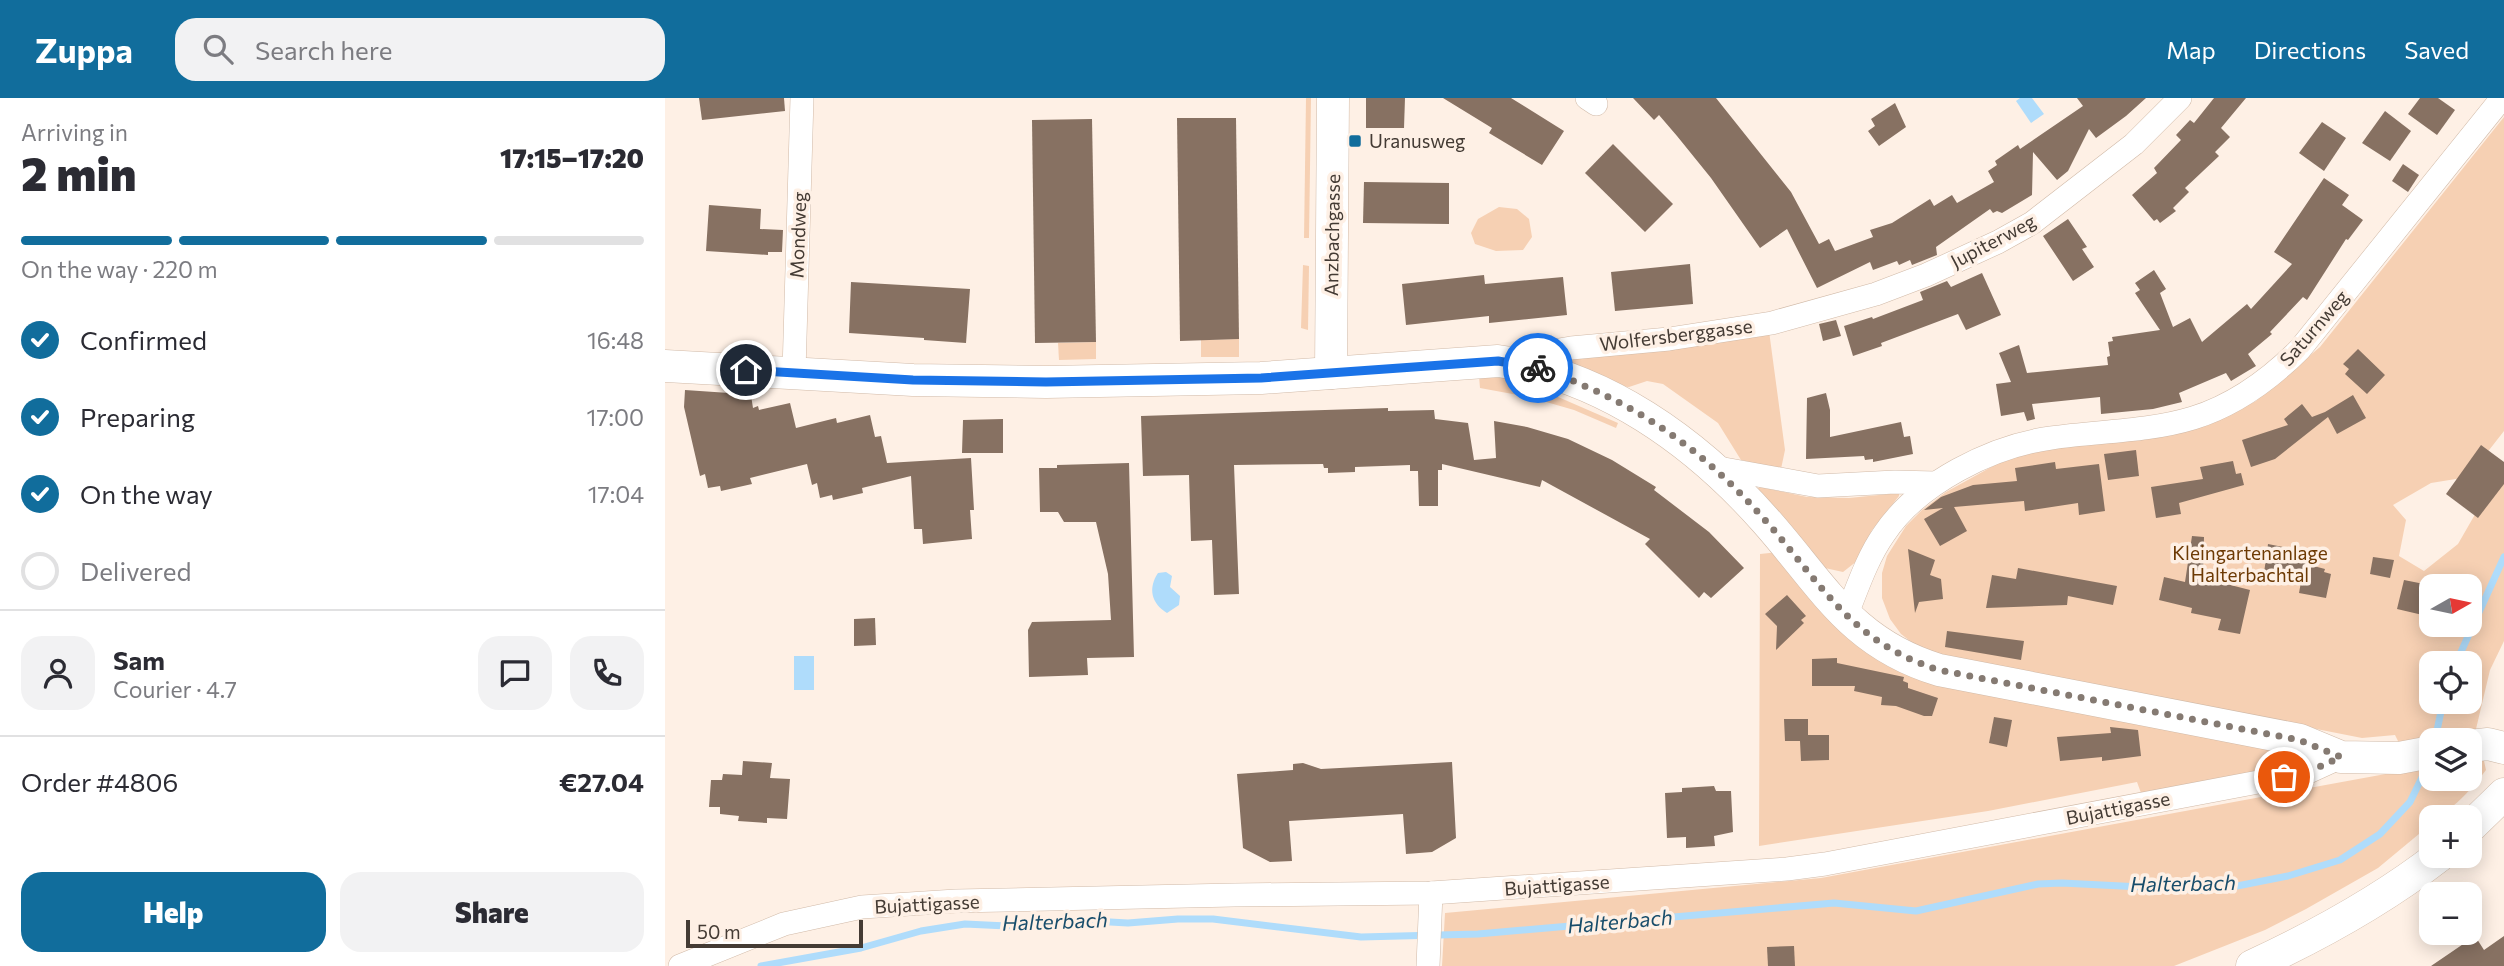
<!DOCTYPE html>
<html lang="en">
<head>
<meta charset="utf-8">
<style>
	body { margin:0; font-family:Commissioner,sans-serif; background:#f2f2f3; color:#2b2b33; height:100vh; display:flex; flex-direction:column; font-size:26px; white-space:nowrap }
	* { box-sizing:border-box; margin:0 }
	p { font-size:23px; color:#7c7c81 }
	.icon { flex:none; width:38px; height:38px; fill:none; stroke:currentColor; stroke-width:2; stroke-linecap:round; stroke-linejoin:round }
	.map { position:relative; flex:1; overflow:hidden }
	.details { display:flex; flex-direction:column; background:#fff; width:665px }
	.details>* { flex:none }
	.needle { width:46px; rotate:81deg }
	.fabs { position:absolute; left:1754px; top:476px; display:grid; gap:14px }
	.fabs a { display:grid; place-items:center; width:63px; height:63px; border-radius:14px; background:#fff; box-shadow:0 4px 18px #0003; font-size:35px }
	.scale { position:absolute; left:21px; bottom:18px; width:177px; box-sizing:border-box; padding-left:7px; border:4px solid #443b34; border-top:0; font-size:19px; line-height:24px; white-space:nowrap; color:#443b34; -webkit-text-stroke:5px #fef0e5; paint-order:stroke }
	.pin { position:absolute; display:grid; place-items:center; width:60px; height:60px; color:#fff; margin:-30px; border:4px solid #fff; border-radius:50%; box-shadow:0 2px 7px #0007 }
	.courier { position:absolute; display:grid; place-items:center; width:70px; height:70px; margin:-35px; border:5px solid #1a73e8; border-radius:50%; background:#fff; color:#222; box-shadow:0 2px 9px #0007 }
	.head em { font-style:normal; font-weight:800 }
	.head div { display:flex; flex-direction:column-reverse }
	.head { display:flex; align-items:center; justify-content:space-between; height:119px; padding:0 21px }
	h1 { font-size:46px; font-weight:800; line-height:52px }
	.bar { display:grid; grid-template-columns:repeat(4,1fr); gap:10px 7px; align-content:center; height:84px; padding:0 21px }
	.bar i { height:9px; border-radius:5px; background:#e1e1e2 }
	.bar .current { background:#116d9c }
	.bar p { grid-column:span 4 }
	.line { display:flex; align-items:center; gap:18px; padding:0 21px; border-top:2px solid #e1e1e2 }
	.line div { flex:1 }
	.round { display:grid; place-items:center; flex:none; width:74px; height:74px; border-radius:21px; background:#f2f2f3 }
	ol { padding:0 21px; list-style:none }
	li { display:flex; align-items:center; gap:21px; height:77px }
	li p { margin-inline-start:auto }
	li .icon { padding:7px; border-radius:50%; background:#116d9c; color:#fff; stroke-width:4 }
	li:last-child { color:#7c7c81 }
	li i { width:38px; height:38px; border:4px solid #e1e1e2; border-radius:50% }
	.action { display:flex; gap:14px; margin-top:auto; padding:14px 21px }
	.action a { flex:1; height:80px; border-radius:21px; background:#116d9c; color:#fff; font-size:28px; font-weight:800; line-height:80px; text-align:center }
	.action a+a { background:#f2f2f3; color:#2b2b33 }
	header { display:flex; align-items:center; gap:42px; box-sizing:border-box; height:98px; padding:0 35px; background:#116d9c; color:#fff }
	header strong { font-size:33px }
	nav { display:flex; gap:38px; margin-inline-start:auto; font-size:24px }
	.search { width:490px; height:63px; background:#f2f2f3; display:flex; align-items:center; gap:18px; box-sizing:border-box; padding:0 24px; border-radius:21px; color:#7c7c81; font-size:26px }
	main { display:flex; flex:1; min-height:0 }
	.map>svg:first-child { display:block }
	.green { fill:#f6d0b3; fill-rule:evenodd }
	.water { fill:#afdcfb }
	.lines { fill:none; stroke-linecap:round; stroke-linejoin:round }
	.stream { stroke:#afdcfb; stroke-width:7 }
	.building { fill:#877162 }
	.street-casing { stroke:#d1baa8; stroke-width:24 }
	.secondary-casing { stroke:#d1baa8; stroke-width:33 }
	.street { stroke:#fff; stroke-width:23 }
	.secondary { stroke:#fff; stroke-width:32 }
	.done { stroke:#857a72; stroke-width:7; stroke-dasharray:0 12.6 }
	.route { stroke:#1a73e8; stroke-width:9 }
	.poi-dot { fill:#116d9c; stroke:#fef0e5; stroke-width:2.5 }
	.labels { text-anchor:middle; stroke-width:7; stroke-linejoin:round; paint-order:stroke }
	.poi-label { font-size:19px; fill:#443b34; stroke:#fef0e5; text-anchor:start }
	.street-label { font-size:19px; fill:#443b34; stroke:#fef0e5 }
	.park-label { font-size:19px; fill:#6d3a04; stroke:#fef0e5 }
	.water-label { font-size:21px; font-style:italic; fill:#184d6b; stroke:#fef0e5 }
</style>
</head>
<body>
<header>
<strong>Zuppa</strong>
<div class="search"><svg class="icon" aria-label="search" viewBox="0 0 24 24"><circle cx="10" cy="10" r="6"/><path d="M15 15l6 6"/></svg>Search here</div>
<nav><a>Map</a><a>Directions</a><a>Saved</a></nav>
</header>
<main>
<section class="details">
<div class="head"><div><h1>2 min</h1><p>Arriving in</p></div><em>17:15–17:20</em></div>
<div class="bar"><i class="current"></i><i class="current"></i><i class="current"></i><i></i><p>On the way · 220 m</p></div>
<ol>
<li><svg class="icon" aria-label="check" viewBox="0 0 24 24"><path d="M5 12l5 5 9-10"/></svg>Confirmed<p>16:48</p></li>
<li><svg class="icon" aria-label="check" viewBox="0 0 24 24"><path d="M5 12l5 5 9-10"/></svg>Preparing<p>17:00</p></li>
<li><svg class="icon" aria-label="check" viewBox="0 0 24 24"><path d="M5 12l5 5 9-10"/></svg>On the way<p>17:04</p></li>
<li><i></i>Delivered</li>
</ol>
<div class="line" style="height:126px"><a class="round"><svg class="icon" aria-label="person" viewBox="0 0 24 24"><circle cx="12" cy="8" r="4"/><path d="M4 21q1-7 8-7t8 7"/></svg></a><div><b>Sam</b><p>Courier · 4.7</p></div><a class="round"><svg class="icon" aria-label="chat" viewBox="0 0 24 24"><path d="M4 5h16v11H9l-5 4z"/></svg></a><a class="round"><svg class="icon" aria-label="phone" viewBox="0 0 24 24"><path d="M5 4h4l2 5-3 2q2 4 5 5l2-3 5 2v4C11 20 4 13 5 4z"/></svg></a></div>
<div class="line" style="height:91px"><div>Order #4806</div><b>€27.04</b></div>
<div class="action"><a>Help</a><a>Share</a></div>
</section>
<div class="map">
<svg width="1839" height="868" viewBox="0 0 1839 868">
	<rect width="100%" height="100%" fill="#fef0e5"/>
	<g class="green">
		<polygon points="641,0 646,0 644,140 639,140"/>
		<path d="M 1839,19 L 1839,333 L 1803,379 L 1766,385 L 1728,407 L 1741,422 L 1734,458 L 1759,473 L 1793,446 L 1839,366 L 1839,543 L 1825,572 L 1811,631 L 1810,661 L 1819,663 L 1821,672 C 1811,686 1783,719 1766,719 L 1766,726 L 1713,770 L 1641,811 L 1600,832 L 1509,868 L 777,868 L 780,815 L 1156,780 L 1726,675 L 1734,645 L 1730,637 L 1697,640 L 1274,557 L 1254,550 L 1236,536 L 1225,521 L 1217,500 L 1217,475 L 1222,458 L 1241,428 L 1257,412 L 1281,394 L 1339,362 L 1389,350 L 1558,320 L 1591,303 L 1655,249 ZM 1766,488 L 1804,488 L 1804,527 L 1766,527 ZM 1766,565 L 1804,565 L 1804,604 L 1766,604 ZM 1766,642 L 1804,642 L 1804,681 L 1766,681 Z"/>
		<polygon points="834,109 852,111 864,121 867,139 858,152 831,153 810,146 806,135 813,121"/>
		<polygon points="638,167 644,168 643,232 636,230"/>
		<polygon points="1104,233 1120,352 1116,371 1076,362 1053,325 998,286 982,283 964,289 953,288 903,265 904,259"/>
		<polygon points="574,241 574,259 536,259 536,242"/>
		<polygon points="431,244 431,261 394,262 393,245"/>
		<polygon points="829,275 878,286 877,292 953,325 951,330 909,312 864,299 815,290 814,278"/>
		<polygon points="1095,389 1142,399 1184,400 1234,395 1234,398 1207,432 1192,463 1178,474 1160,470 1091,392"/>
		<polygon points="1114,454 1199,547 1626,654 1627,663 1622,668 1476,695 1472,684 1323,713 1094,748 1095,456"/>
	</g>
	<g class="water">
		<polygon points="1355,0 1367,0 1379,16 1366,25 1351,3"/>
		<path d="M 501,474 L 507,478 L 505,489 L 515,498 L 514,507 L 502,515 C 486,505 483,490 493,475 Z"/>
		<rect x="129" y="558" width="20" height="34"/>
	</g>
	<g class="lines">
		<g class="stream">
			<polyline points="1791,565 1839,459"/>
			<polyline points="1770,642 1778,604"/>
			<polyline points="96,868 196,850 256,833 300,826 342,828 409,822 463,825 513,821 548,821 696,839 813,836 1169,805 1251,813 1373,786 1397,785 1536,792 1562,790 1623,778 1675,762 1715,736 1745,704 1765,663"/>
		</g>
	</g>
	<g class="building">
		<polygon points="34,0 119,0 120,13 37,22"/>
		<polygon points="701,0 740,0 739,30 701,30"/>
		<polygon points="778,0 846,0 899,33 877,67 824,35 827,30"/>
		<polygon points="968,0 1051,0 1126,94 1154,146 1164,141 1170,153 1208,139 1205,132 1227,125 1265,101 1269,108 1287,97 1292,105 1329,84 1323,73 1332,67 1330,63 1353,47 1355,51 1418,8 1412,0 1481,0 1461,18 1431,40 1424,31 1403,73 1392,82 1368,54 1367,97 1337,115 1332,113 1328,115 1325,111 1271,149 1272,157 1247,167 1245,162 1234,167 1232,163 1208,172 1205,164 1152,190 1122,131 1095,150 1046,80 1012,38 994,17 989,22"/>
		<polygon points="1549,0 1581,0 1556,30 1565,39 1550,54 1554,58 1520,90 1524,94 1508,110 1511,113 1495,125 1492,121 1489,123 1467,97 1492,75 1489,70 1516,42 1511,37 1525,22 1529,25"/>
		<polygon points="1755,0 1773,0 1790,12 1772,37 1743,16"/>
		<polygon points="1230,5 1241,29 1214,48 1203,33 1210,28 1206,21"/>
		<polygon points="1720,13 1746,33 1725,63 1697,45"/>
		<polygon points="512,20 571,20 574,241 515,243"/>
		<polygon points="427,21 431,244 370,245 367,22"/>
		<polygon points="1657,24 1681,40 1659,73 1634,55"/>
		<polygon points="948,46 1008,106 980,134 920,75"/>
		<polygon points="1738,66 1754,77 1743,94 1727,83"/>
		<polygon points="1659,80 1684,97 1677,107 1698,122 1683,142 1681,141 1642,202 1638,199 1605,234 1607,236 1583,256 1591,268 1566,283 1561,275 1514,295 1517,304 1488,311 1436,316 1435,299 1367,306 1370,321 1362,323 1359,314 1336,318 1331,286 1346,284 1334,255 1354,247 1362,275 1443,267 1442,259 1445,258 1443,244 1448,243 1447,239 1495,232 1470,195 1475,192 1470,185 1489,172 1501,191 1495,195 1508,229 1525,220 1537,244 1582,206 1586,211 1627,166 1609,154"/>
		<polygon points="699,84 784,85 784,126 698,125"/>
		<polygon points="44,107 96,111 95,131 118,132 117,154 103,154 103,157 41,153"/>
		<polygon points="1403,121 1422,149 1417,151 1429,169 1408,183 1378,138"/>
		<polygon points="1025,166 1028,206 950,213 946,174"/>
		<polygon points="1317,175 1336,217 1301,232 1293,216 1216,245 1217,248 1188,258 1179,228 1207,219 1208,221 1258,202 1255,194 1282,183 1286,189"/>
		<polygon points="819,177 820,186 898,179 902,217 824,225 824,218 741,227 737,186"/>
		<polygon points="186,184 305,191 301,245 259,242 259,240 184,235"/>
		<polygon points="1171,222 1176,238 1158,243 1154,226"/>
		<polygon points="1693,251 1720,277 1702,296 1680,276 1684,271 1678,266"/>
		<polygon points="63,290 85,291 88,310 93,308 94,312 125,305 131,330 171,320 172,325 205,317 210,339 216,338 222,365 306,360 309,412 305,412 307,441 258,446 257,431 249,431 246,378 197,390 198,395 168,402 167,397 155,400 152,385 147,387 142,366 85,380 87,386 56,393 55,388 43,390 40,376 35,378 19,309 20,292 64,295"/>
		<polygon points="1161,295 1165,312 1165,339 1236,324 1239,339 1245,338 1248,356 1208,364 1208,361 1200,362 1199,358 1141,361 1142,300"/>
		<polygon points="1688,297 1701,320 1672,336 1663,319 1610,361 1586,369 1577,342 1623,327 1619,321 1637,306 1647,319 1660,314"/>
		<polygon points="723,310 723,313 769,312 770,321 803,325 809,362 831,360 829,323 862,329 903,341 947,362 991,389 989,392 1044,434 1079,470 1046,500 1039,494 1034,500 980,446 985,441 877,382 875,389 777,366 777,372 773,372 773,408 754,408 753,373 745,373 745,367 690,369 690,374 663,375 663,370 659,370 658,366 569,367 574,496 549,497 547,442 526,443 524,377 478,378 476,318"/>
		<polygon points="338,321 338,355 297,355 298,322"/>
		<polygon points="1816,347 1839,364 1839,386 1813,420 1781,396"/>
		<polygon points="1471,352 1474,378 1443,382 1439,356"/>
		<polygon points="1568,363 1571,376 1576,375 1579,387 1514,405 1516,416 1491,420 1486,389 1538,381 1535,369"/>
		<polygon points="1390,364 1391,371 1434,366 1440,413 1414,417 1413,405 1360,413 1359,403 1289,409 1302,433 1275,448 1259,421 1278,410 1259,412 1276,399 1308,387 1352,383 1350,370"/>
		<polygon points="464,365 469,559 422,560 423,577 364,579 363,532 367,524 446,522 443,476 431,424 399,424 393,414 375,414 374,370 392,370 392,367"/>
		<polygon points="1527,438 1539,439 1538,480 1585,492 1575,536 1553,532 1556,521 1526,515 1527,510 1494,502 1499,479 1520,484"/>
		<polygon points="1603,446 1644,454 1641,466 1660,471 1659,474 1666,476 1661,500 1634,495 1638,473 1599,475"/>
		<polygon points="1243,451 1270,462 1265,477 1276,481 1278,501 1254,504 1250,515"/>
		<polygon points="1708,459 1729,462 1725,480 1705,476"/>
		<polygon points="1353,470 1452,488 1448,507 1403,498 1402,507 1321,510 1327,477 1351,481"/>
		<polygon points="1739,482 1769,488 1766,488 1762,518 1732,511"/>
		<polygon points="1122,497 1141,518 1136,522 1139,525 1111,552 1112,528 1100,516"/>
		<polygon points="210,520 211,547 189,548 189,521"/>
		<polygon points="1282,533 1359,543 1356,562 1280,549"/>
		<polygon points="1172,560 1172,565 1239,579 1238,583 1243,585 1243,590 1273,600 1267,618 1259,618 1231,608 1216,607 1217,599 1189,593 1190,588 1147,588 1147,561"/>
		<polygon points="1329,619 1347,622 1342,649 1324,645"/>
		<polygon points="1119,621 1143,621 1143,637 1164,637 1164,662 1136,663 1135,643 1120,643"/>
		<polygon points="1445,629 1473,632 1476,658 1437,663 1437,659 1395,663 1392,639 1446,635"/>
		<polygon points="78,663 107,665 105,680 125,681 122,721 102,720 102,725 73,723 74,718 55,716 55,709 44,709 46,682 57,682 58,676 77,677"/>
		<polygon points="787,664 791,740 767,754 741,756 738,716 624,723 627,763 605,764 578,750 572,676 628,672 628,666 638,665 656,671"/>
		<polygon points="1049,688 1051,693 1066,693 1068,734 1049,738 1050,748 1021,750 1021,739 1002,740 1000,695 1017,694 1017,690"/>
		<polygon points="1810,838 1819,852 1839,838 1839,868 1766,868"/>
		<polygon points="1129,848 1130,868 1103,868 1102,849"/>
	</g>
	<g class="lines">
		<g class="street-casing">
			<g id="street">
				<polyline points="922,0 931,6"/>
				<polyline points="846,260 906,250 1004,241 1107,225 1211,196 1261,177 1333,144 1367,125 1469,46 1515,0"/>
				<polyline points="129,274 137,0"/>
				<polyline points="1048,369 1153,388 1230,384 1270,385"/>
				<path d="M 1181,518 C 1192,491 1202,460 1219,436 C 1253,385 1327,348 1386,340 C 1433,333 1482,334 1528,320 C 1570,307 1605,281 1635,251 L 1837,0"/>
				<polyline points="15,868 119,826 197,809 291,803 569,797 766,795 1122,771 1160,766 1641,675 1676,659"/>
				<polyline points="763,868 766,795"/>
			</g>
		</g>
		<g class="secondary-casing">
			<g id="secondary">
				<path d="M 0,268 L 248,282 L 381,284 L 596,280 L 833,263 C 938,277 1031,344 1100,422 C 1158,487 1185,545 1274,572 L 1635,642 L 1676,659 L 1734,660 L 1766,654"/>
				<polyline points="666,275 668,0"/>
				<polyline points="1804,648 1823,646 1839,650"/>
				<polyline points="1804,730 1839,696"/>
				<path d="M 1587,868 C 1654,837 1716,803 1774,758"/>
			</g>
		</g>
		<use href="#street" class="street"/>
		<use href="#secondary" class="secondary"/>
	</g>
	<g class="lines">
		<path class="done" d="M 873,270 C 890,275 906,282 922,289 C 994,321 1048,363 1100,422 C 1157,486 1185,544 1274,572 L 1634,642 L 1676,659 L 1641,675 L 1619,679"/>
		<polyline class="route" points="81,272 248,282 381,284 596,280 833,263 873,270"/>
	</g>
	<rect class="poi-dot" x="683" y="36" width="14" height="14" rx="3.5"/>
	<g class="labels">
		<g class="poi-label">
			<text x="704" y="50">Uranusweg</text>
		</g>
		<g class="street-label">
			<text transform="translate(133 137) rotate(-88)" y="7">Mondweg</text>
			<text transform="translate(667 137) rotate(-89)" y="7">Anzbachgasse</text>
			<text transform="translate(1328 143) rotate(-28)" y="7">Jupiterweg</text>
			<text transform="translate(1649 230) rotate(-49)" y="7">Saturnweg</text>
			<text transform="translate(1011 237) rotate(-7)" y="7">Wolfersberggasse</text>
			<text transform="translate(1453 710) rotate(-11)" y="7">Bujattigasse</text>
			<text transform="translate(892 787) rotate(-4)" y="7">Bujattigasse</text>
			<text transform="translate(262 806) rotate(-3)" y="7">Bujattigasse</text>
		</g>
		<g class="park-label">
			<text x="1585" y="462">Kleingartenanlage<tspan x="1585" dy="22">Halterbachtal</tspan></text>
		</g>
		<g class="water-label">
			<text transform="translate(1518 786) rotate(-1)" y="7">Halterbach</text>
			<text transform="translate(390 824) rotate(-2)" y="7">Halterbach</text>
			<text transform="translate(955 824) rotate(-5)" y="7">Halterbach</text>
		</g>
	</g>
</svg>
<div class="fabs">
<a><svg class="needle" viewBox="-14 -14 28 28"><path d="M0-13l5 13h-10z" fill="#e53935"/><path d="M0 13l5-13h-10z" fill="#7c7c81"/></svg></a>
<a><svg class="icon" aria-label="locate" viewBox="0 0 24 24"><circle cx="12" cy="12" r="6"/><path d="M12 2v4M12 18v4M2 12h4M18 12h4"/></svg></a>
<a><svg class="icon" aria-label="layers" viewBox="0 0 24 24"><path d="M12 4l9 5-9 5-9-5zM3 14l9 5 9-5"/></svg></a>
<a>+</a>
<a>−</a>
</div>
<div class="scale">50 m</div>
<div class="pin" style="left:1619px;top:679px;background:#ea580c"><svg class="icon" aria-label="bag" viewBox="0 0 24 24"><path d="M5 8h14l-1 12H6zM9 8a3 3 0 0 1 6 0"/></svg></div>
<div class="pin" style="left:81px;top:272px;background:#1f2937"><svg class="icon" aria-label="home" viewBox="0 0 24 24"><path d="M3 11l9-7 9 7M6 9v11h12V9"/></svg></div>
<div class="courier" style="left:873px;top:270px"><svg class="icon" aria-label="bike" viewBox="0 0 24 24"><circle cx="6" cy="16" r="4"/><circle cx="18" cy="16" r="4"/><path d="M6 16l4-8h5l3 8M10 8l3 8H6M13 5h3"/></svg></div>
</div>
</main>
</body>
</html>
